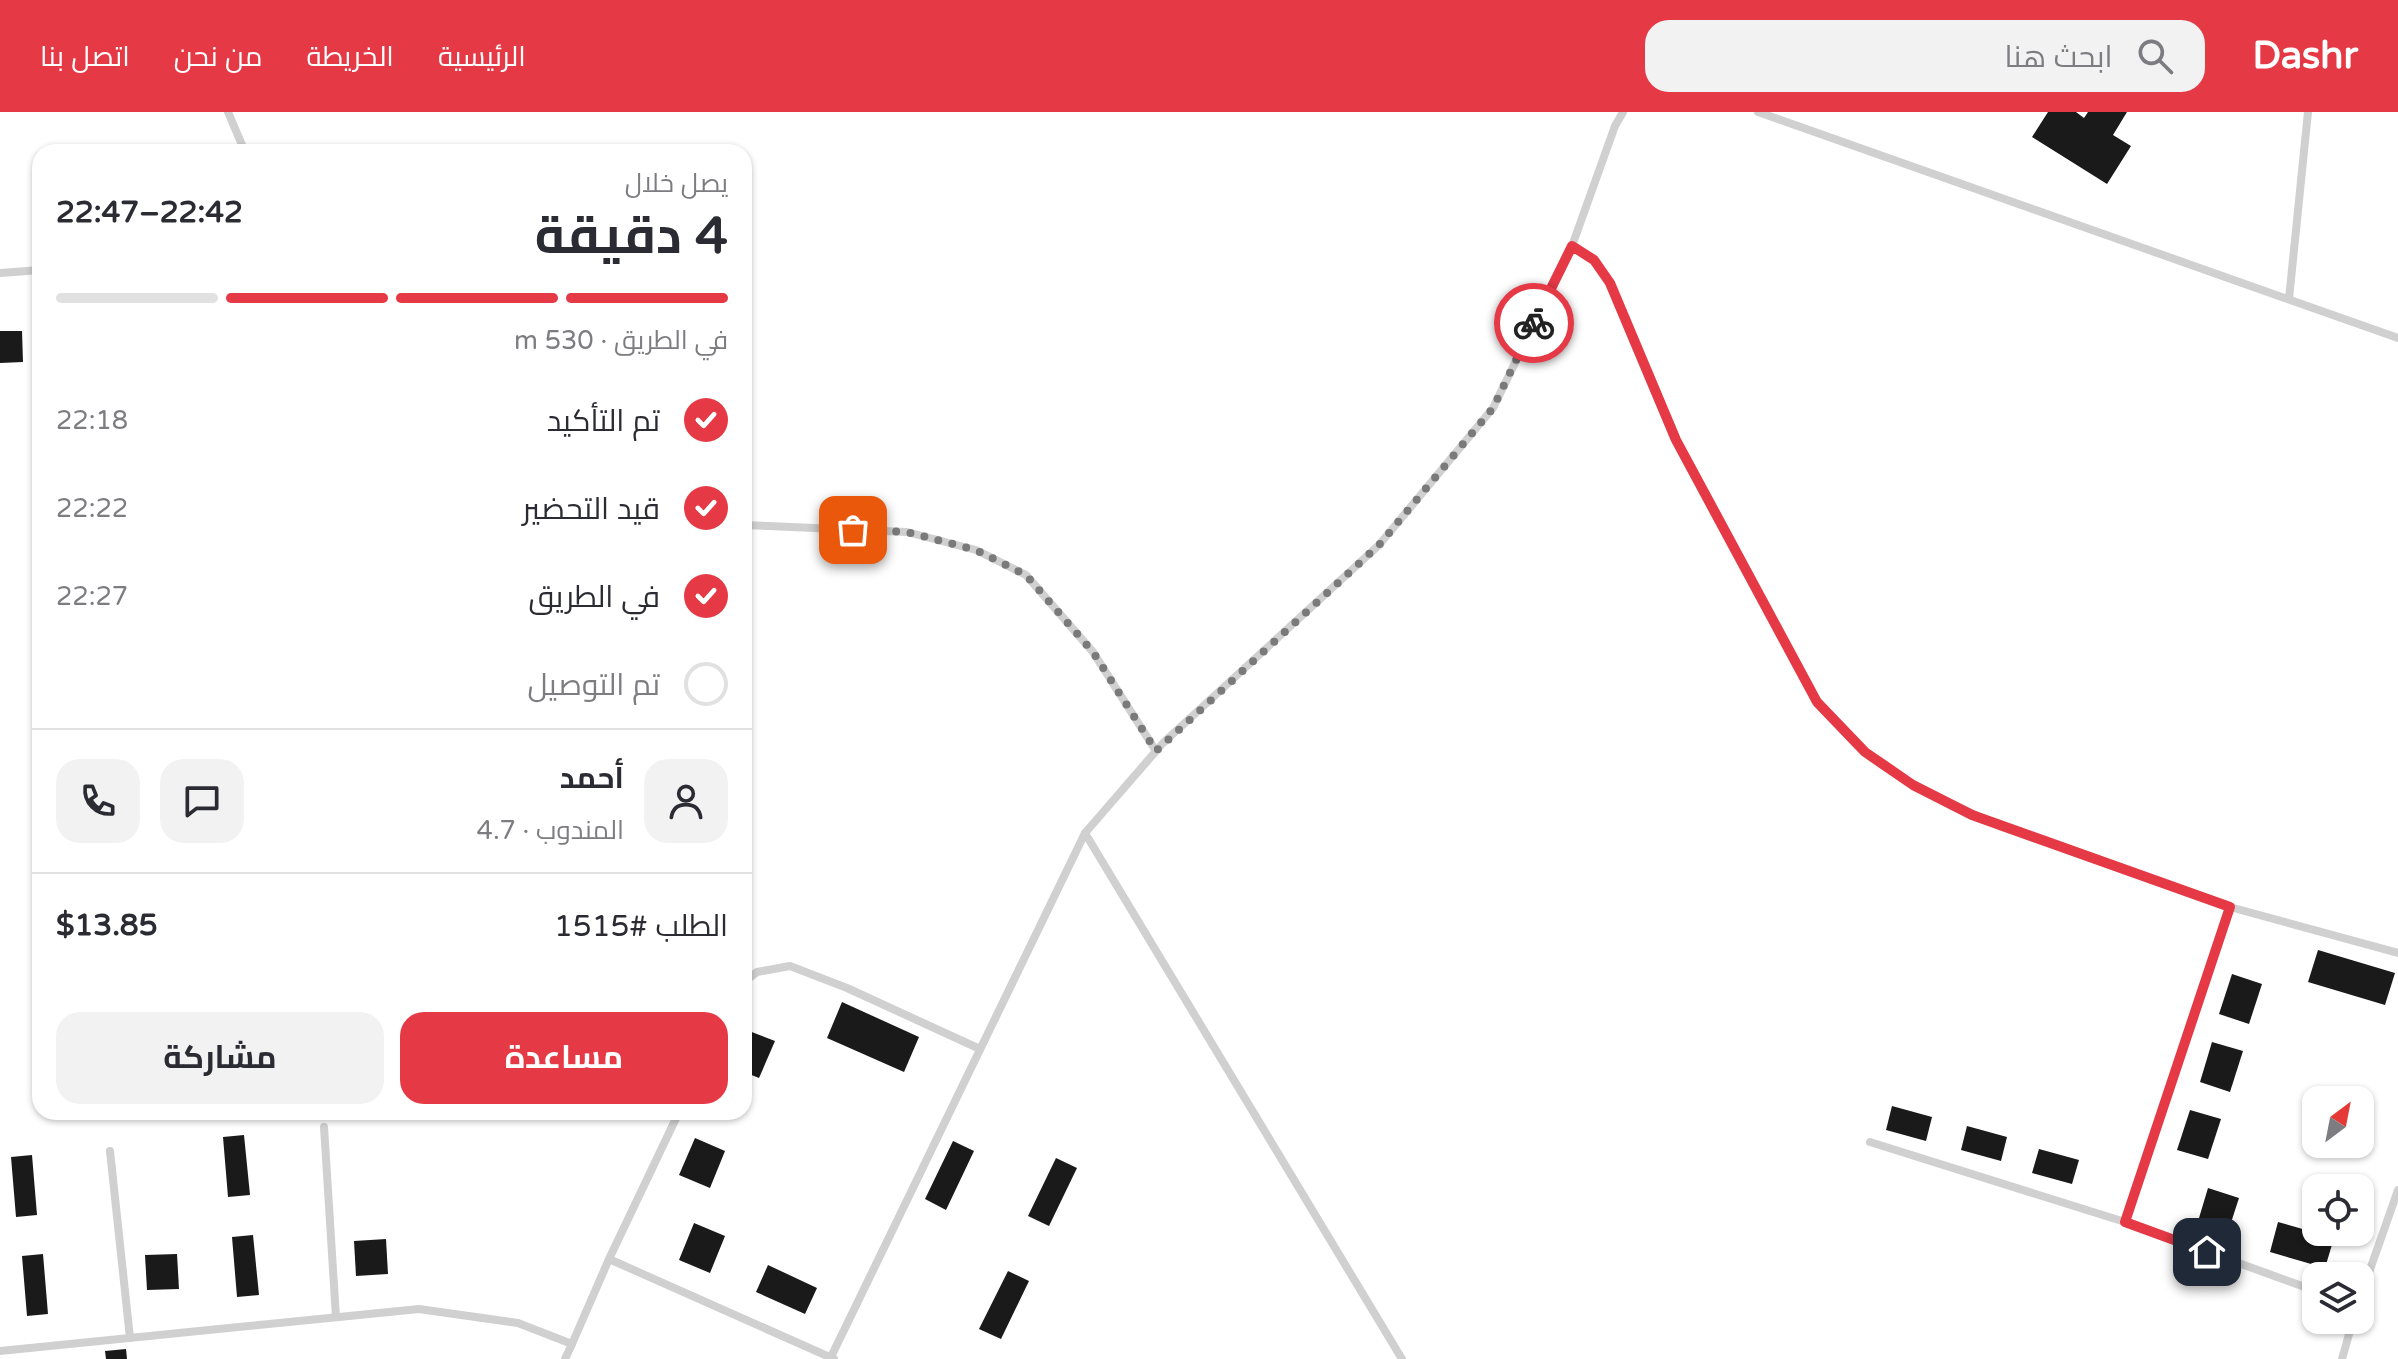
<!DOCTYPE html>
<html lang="ar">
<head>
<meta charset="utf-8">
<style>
	body { margin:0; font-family:"Varela Round",Cairo,sans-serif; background:#f2f2f3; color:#2b2b33; direction:rtl; height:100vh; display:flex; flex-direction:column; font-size:30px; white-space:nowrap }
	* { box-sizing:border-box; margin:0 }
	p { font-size:26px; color:#7c7c81 }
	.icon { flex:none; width:44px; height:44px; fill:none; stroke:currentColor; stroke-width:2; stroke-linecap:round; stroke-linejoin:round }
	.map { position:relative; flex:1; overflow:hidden; direction:ltr }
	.sheet { position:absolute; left:32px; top:32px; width:720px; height:976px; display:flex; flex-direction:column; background:#fff; border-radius:24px; box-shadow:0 2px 6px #0004; direction:rtl }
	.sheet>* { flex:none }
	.needle { width:52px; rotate:32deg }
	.buttons { position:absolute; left:2302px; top:974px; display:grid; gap:16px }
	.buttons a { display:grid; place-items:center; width:72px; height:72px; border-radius:16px; background:#fff; box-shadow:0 2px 6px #0004; font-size:40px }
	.pin { position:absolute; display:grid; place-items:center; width:68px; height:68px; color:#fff; margin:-34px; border-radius:16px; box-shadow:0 4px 12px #0006 }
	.courier { position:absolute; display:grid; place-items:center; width:80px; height:80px; margin:-40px; border:6px solid #e63946; border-radius:50%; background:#fff; color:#222; box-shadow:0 2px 10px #0007 }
	.summary em { font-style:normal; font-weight:700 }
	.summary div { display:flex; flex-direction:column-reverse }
	.summary { display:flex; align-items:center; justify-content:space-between; height:136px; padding:0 24px }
	h1 { font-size:52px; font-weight:700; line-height:60px }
	.bar { display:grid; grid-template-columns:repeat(4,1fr); gap:12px 8px; align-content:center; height:96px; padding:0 24px }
	.bar i { height:10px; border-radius:6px; background:#e1e1e2 }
	.bar .selected { background:#e63946 }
	.bar p { grid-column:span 4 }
	.line { display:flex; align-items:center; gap:20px; padding:0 24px; border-top:2px solid #e1e1e2 }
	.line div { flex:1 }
	.round { display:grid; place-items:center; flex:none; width:84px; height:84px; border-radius:24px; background:#f2f2f3 }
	ol { padding:0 24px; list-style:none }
	li { display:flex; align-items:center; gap:24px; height:88px }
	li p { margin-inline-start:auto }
	li .icon { padding:8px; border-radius:50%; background:#e63946; color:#fff; stroke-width:4 }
	li:last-child { color:#7c7c81 }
	li i { width:44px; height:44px; border:4px solid #e1e1e2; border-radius:50% }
	.cta { display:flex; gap:16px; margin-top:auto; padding:16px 24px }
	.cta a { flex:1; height:92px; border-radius:24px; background:#e63946; color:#fff; font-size:32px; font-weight:700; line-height:92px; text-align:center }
	.cta a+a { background:#f2f2f3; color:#2b2b33 }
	header { display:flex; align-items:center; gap:48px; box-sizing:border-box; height:112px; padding:0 40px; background:#e63946; color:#fff }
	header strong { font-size:38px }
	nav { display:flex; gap:44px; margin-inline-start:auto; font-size:28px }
	.search { width:560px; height:72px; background:#f2f2f3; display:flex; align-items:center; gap:20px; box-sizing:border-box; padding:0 28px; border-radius:24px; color:#7c7c81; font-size:30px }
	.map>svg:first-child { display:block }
	.building { fill:#1a1a1a }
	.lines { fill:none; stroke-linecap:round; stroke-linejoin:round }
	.lane { stroke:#d0d0d0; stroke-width:8 }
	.done { stroke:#7a7a7a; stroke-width:8; stroke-dasharray:0 14.4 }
	.route { stroke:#e63946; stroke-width:10 }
</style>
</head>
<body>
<header>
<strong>Dashr</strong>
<div class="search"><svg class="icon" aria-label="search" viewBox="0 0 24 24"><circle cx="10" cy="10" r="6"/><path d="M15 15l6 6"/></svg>ابحث هنا</div>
<nav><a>الرئيسية</a><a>الخريطة</a><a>من نحن</a><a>اتصل بنا</a></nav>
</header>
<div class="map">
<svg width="2398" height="1247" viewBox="0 0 2398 1247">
	<rect width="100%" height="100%" fill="#fff"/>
	<g class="building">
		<polygon points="2048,0 2076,0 2084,6 2088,0 2127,0 2113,23 2131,34 2107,72 2032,25"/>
		<polygon points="0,219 22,219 23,250 0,251"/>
		<polygon points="2318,838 2395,861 2385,893 2308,870"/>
		<polygon points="2232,862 2262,872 2249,912 2219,902"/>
		<polygon points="842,890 919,925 904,960 827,926"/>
		<polygon points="744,917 775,929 759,966 744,960"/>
		<polygon points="2212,930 2243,939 2230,980 2200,970"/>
		<polygon points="1892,994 1932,1005 1926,1029 1886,1018"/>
		<polygon points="2190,998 2221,1007 2208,1047 2177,1038"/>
		<polygon points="1967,1014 2007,1025 2001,1049 1961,1038"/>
		<polygon points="244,1023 250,1083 228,1085 223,1025"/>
		<polygon points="695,1026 725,1039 710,1076 679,1063"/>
		<polygon points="953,1029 974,1039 946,1098 925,1087"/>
		<polygon points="2039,1037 2079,1048 2072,1072 2032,1061"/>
		<polygon points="32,1043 37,1103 16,1105 11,1045"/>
		<polygon points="1056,1046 1077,1056 1049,1114 1028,1104"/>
		<polygon points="2208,1076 2239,1086 2226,1126 2196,1116"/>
		<polygon points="2278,1110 2334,1126 2325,1156 2270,1140"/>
		<polygon points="694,1111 725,1124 710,1161 679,1148"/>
		<polygon points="253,1123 259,1183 237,1185 232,1125"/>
		<polygon points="386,1127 388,1162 356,1164 354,1129"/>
		<polygon points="43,1142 48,1202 27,1204 22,1144"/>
		<polygon points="177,1142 179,1177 147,1178 145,1143"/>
		<polygon points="768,1153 817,1176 805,1202 756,1180"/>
		<polygon points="1008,1159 1029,1169 1001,1227 979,1217"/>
		<polygon points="126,1237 127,1247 106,1247 105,1239"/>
	</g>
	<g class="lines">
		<g class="lane">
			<polyline points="228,0 245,40"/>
			<polyline points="1758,0 2398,226"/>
			<polyline points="1572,134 1594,148 1610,171 1676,328 1817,590 1865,640 1913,673 1999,714 2230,795 2398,841"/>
			<polyline points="0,161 40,158"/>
			<polyline points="2289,187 2308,0"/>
			<polyline points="744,413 907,420 976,438 1026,463 1093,540 1156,639"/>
			<polyline points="1085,721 1402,1247"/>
			<polyline points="744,870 757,860 790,854 847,876 980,937"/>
			<polyline points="679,1000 609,1147 834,1247"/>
			<polyline points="324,1015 336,1205"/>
			<polyline points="1870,1030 2125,1110 2316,1179"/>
			<polyline points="110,1039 130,1226"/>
			<polyline points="2125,1110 2230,795"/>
			<polyline points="2360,1186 2398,1078"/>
			<polyline points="0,1239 419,1197 518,1211 572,1232 609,1147"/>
			<polyline points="831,1245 1085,721 1163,631 1379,433 1493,296 1572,134 1615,14 1623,0"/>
			<polyline points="565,1247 572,1232"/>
			<polyline points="2342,1247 2353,1208"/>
		</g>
	</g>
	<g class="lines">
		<polyline class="done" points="853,418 907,420 976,438 1026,463 1093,540 1156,639 1379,433 1493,296 1534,211"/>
		<polyline class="route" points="1534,211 1572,134 1594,148 1610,171 1676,328 1817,590 1865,640 1913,673 1972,703 2230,795 2125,1110 2207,1140"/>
	</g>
</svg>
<div class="buttons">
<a><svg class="needle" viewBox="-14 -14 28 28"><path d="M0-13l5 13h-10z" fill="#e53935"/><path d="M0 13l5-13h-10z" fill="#7c7c81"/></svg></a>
<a><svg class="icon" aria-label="locate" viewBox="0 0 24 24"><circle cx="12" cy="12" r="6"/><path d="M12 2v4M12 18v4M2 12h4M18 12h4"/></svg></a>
<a><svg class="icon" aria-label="layers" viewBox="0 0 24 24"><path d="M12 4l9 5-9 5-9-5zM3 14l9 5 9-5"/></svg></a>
</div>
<div class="pin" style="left:853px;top:418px;background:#ea580c"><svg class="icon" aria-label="bag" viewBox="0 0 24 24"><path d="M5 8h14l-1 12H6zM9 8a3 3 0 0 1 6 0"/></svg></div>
<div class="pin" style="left:2207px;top:1140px;background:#1f2937"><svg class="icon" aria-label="home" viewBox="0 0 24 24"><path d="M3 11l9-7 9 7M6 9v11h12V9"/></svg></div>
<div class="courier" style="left:1534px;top:211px"><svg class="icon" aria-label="bike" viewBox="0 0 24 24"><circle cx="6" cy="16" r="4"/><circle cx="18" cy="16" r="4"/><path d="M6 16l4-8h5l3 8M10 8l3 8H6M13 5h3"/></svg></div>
<section class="sheet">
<div class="summary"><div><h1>4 دقيقة</h1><p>يصل خلال</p></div><em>22:42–22:47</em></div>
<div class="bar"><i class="selected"></i><i class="selected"></i><i class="selected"></i><i></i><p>في الطريق · 530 m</p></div>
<ol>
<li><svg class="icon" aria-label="check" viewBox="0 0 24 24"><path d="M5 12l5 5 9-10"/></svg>تم التأكيد<p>22:18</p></li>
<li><svg class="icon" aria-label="check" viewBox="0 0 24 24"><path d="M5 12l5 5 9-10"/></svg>قيد التحضير<p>22:22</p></li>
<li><svg class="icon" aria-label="check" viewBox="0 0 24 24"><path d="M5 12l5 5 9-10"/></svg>في الطريق<p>22:27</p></li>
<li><i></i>تم التوصيل</li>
</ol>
<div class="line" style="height:144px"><a class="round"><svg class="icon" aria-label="person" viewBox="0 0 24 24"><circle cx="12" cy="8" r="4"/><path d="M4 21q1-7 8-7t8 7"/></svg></a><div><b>أحمد</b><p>المندوب · 4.7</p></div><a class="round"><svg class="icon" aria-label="chat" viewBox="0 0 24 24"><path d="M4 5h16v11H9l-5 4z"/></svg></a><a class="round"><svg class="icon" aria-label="phone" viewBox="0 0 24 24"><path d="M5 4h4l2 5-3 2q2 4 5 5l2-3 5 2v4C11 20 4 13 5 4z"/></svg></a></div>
<div class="line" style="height:104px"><div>الطلب #1515</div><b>$13.85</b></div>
<div class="cta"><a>مساعدة</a><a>مشاركة</a></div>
</section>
</div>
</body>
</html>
